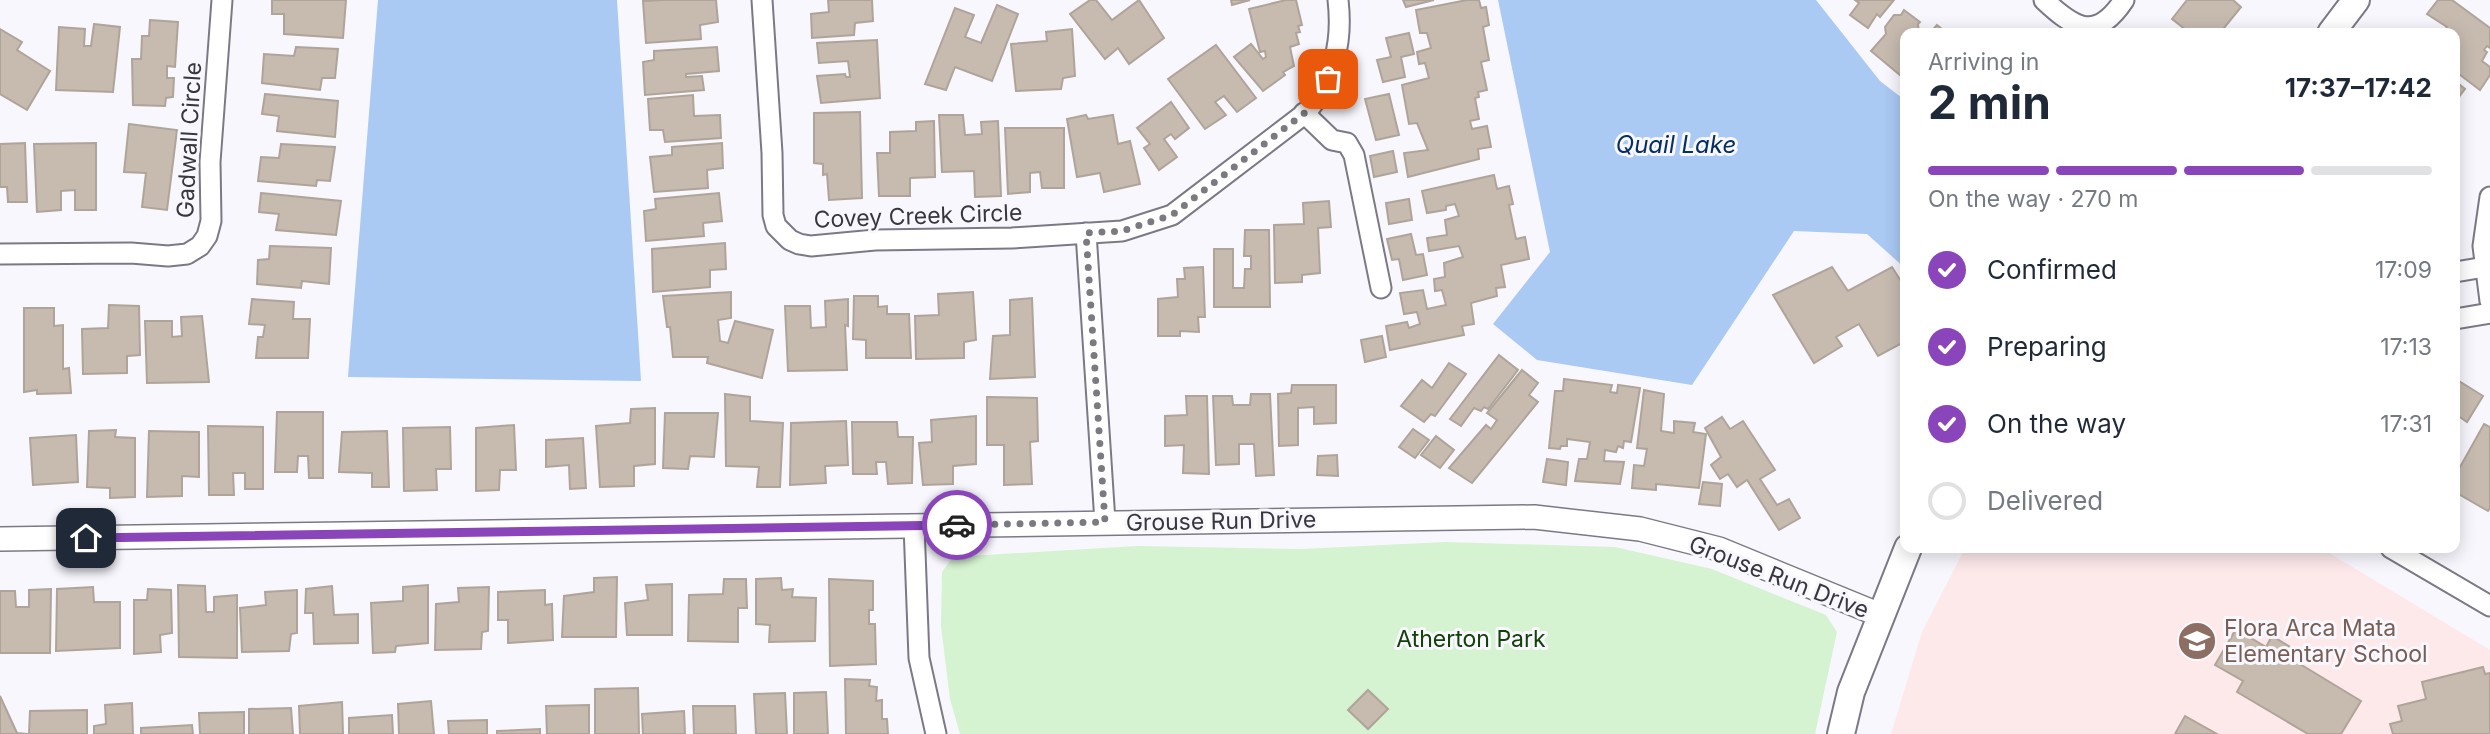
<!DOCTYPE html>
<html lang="en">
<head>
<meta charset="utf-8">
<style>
	body { margin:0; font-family:Inter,sans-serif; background:#f6f6f7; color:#1f2937; height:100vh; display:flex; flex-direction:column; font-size:26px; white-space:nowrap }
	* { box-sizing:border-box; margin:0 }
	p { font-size:23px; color:#747a83 }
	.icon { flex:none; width:38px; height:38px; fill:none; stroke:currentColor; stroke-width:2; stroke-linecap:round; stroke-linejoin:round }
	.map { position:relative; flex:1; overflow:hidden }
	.details { position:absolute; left:1900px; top:28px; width:560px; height:525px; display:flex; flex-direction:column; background:#fff; border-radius:14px; box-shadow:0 4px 18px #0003 }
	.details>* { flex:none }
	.pin { position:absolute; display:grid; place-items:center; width:60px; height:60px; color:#fff; margin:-30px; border-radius:14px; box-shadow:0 4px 10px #0006 }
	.courier { position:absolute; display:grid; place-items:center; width:70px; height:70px; margin:-35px; border:5px solid #8945b9; border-radius:50%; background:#fff; color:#222; box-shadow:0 2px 9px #0007 }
	.headline em { font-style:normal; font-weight:700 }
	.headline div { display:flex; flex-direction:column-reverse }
	.headline { display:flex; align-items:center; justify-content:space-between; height:119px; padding:0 28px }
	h1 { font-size:46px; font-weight:700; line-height:52px }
	.bar { display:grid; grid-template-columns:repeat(4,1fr); gap:10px 7px; align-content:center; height:84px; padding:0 28px }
	.bar i { height:9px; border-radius:5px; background:#e0e1e3 }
	.bar .active { background:#8945b9 }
	.bar p { grid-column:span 4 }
	ol { padding:0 28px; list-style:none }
	li { display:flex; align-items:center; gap:21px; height:77px }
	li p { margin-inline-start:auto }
	li .icon { padding:7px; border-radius:50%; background:#8945b9; color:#fff; stroke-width:4 }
	li:last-child { color:#747a83 }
	li i { width:38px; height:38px; border:4px solid #e0e1e3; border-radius:50% }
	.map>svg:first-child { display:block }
	.education { fill:#fde8ea }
	.green { fill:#d5f2d1 }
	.water { fill:#aac9f3 }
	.building { fill:#c7bbb0; stroke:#afa499; stroke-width:2 }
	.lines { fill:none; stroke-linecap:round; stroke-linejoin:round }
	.minor-casing { stroke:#7c7986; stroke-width:23 }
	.tertiary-casing { stroke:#7c7986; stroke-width:26 }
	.secondary-casing { stroke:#7c7986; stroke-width:30 }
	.minor { stroke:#fff; stroke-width:19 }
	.tertiary { stroke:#fff; stroke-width:23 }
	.secondary { stroke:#fff; stroke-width:26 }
	.done { stroke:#7c7a80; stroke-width:7; stroke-dasharray:0 12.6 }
	.route { stroke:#8945b9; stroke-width:9 }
	.labels { text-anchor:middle; stroke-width:6; stroke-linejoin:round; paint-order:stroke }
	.street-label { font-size:23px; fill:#39373d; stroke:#f8f7fd }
	.education-label { font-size:23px; fill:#785e54; stroke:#f8f7fd; text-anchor:start }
	.park-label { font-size:23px; fill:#12410a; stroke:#f8f7fd }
	.water-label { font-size:24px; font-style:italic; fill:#052f60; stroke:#f8f7fd }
</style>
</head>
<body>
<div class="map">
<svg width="2490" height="734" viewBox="0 0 2490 734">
	<rect width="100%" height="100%" fill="#f8f7fd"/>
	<polygon class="education" points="1965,548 2321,548 2490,650 2490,734 1891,734 1922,632"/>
	<polygon class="green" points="1445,542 1615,547 1712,569 1826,615 1837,632 1815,734 960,734 950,699 941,626 942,572 953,557 1137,546 1302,549"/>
	<g class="water">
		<polygon points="378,0 617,0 641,381 348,377"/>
		<polygon points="1498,0 1816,0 1880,81 1906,101 1906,269 1867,234 1794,231 1692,385 1537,360 1493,324 1550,252"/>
	</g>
	<g class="building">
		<polygon points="272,0 346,0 343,38 284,34 284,14 272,14"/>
		<polygon points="664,0 716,0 718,22 700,25 701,39 646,43 643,1"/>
		<polygon points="828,0 872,0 873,21 855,23 854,35 812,38 811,14 829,12"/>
		<polygon points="1090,0 1096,0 1112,20 1139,0 1164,38 1129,64 1118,48 1105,59 1070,14"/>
		<polygon points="1231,0 1250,0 1232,5"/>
		<polygon points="1286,0 1296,0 1302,25 1298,26 1300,32 1296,33 1299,44 1290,47 1294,66 1283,72 1285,75 1263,91 1234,57 1251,44 1263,59 1266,57 1265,51 1260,52 1249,9"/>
		<polygon points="1403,0 1434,0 1406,7"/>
		<polygon points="1467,0 1479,0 1481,8 1486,7 1489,25 1483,27 1489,60 1481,62 1487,90 1478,92 1479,97 1475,98 1479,119 1470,121 1472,129 1487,126 1491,147 1478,149 1479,159 1408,177 1404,153 1428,150 1417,123 1409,124 1402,85 1429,78 1425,63 1419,64 1417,52 1431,48 1427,33 1420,33 1416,10"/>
		<polygon points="1855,0 1894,0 1880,17 1877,14 1868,28 1850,15 1859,3"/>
		<polygon points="2187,0 2233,0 2241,7 2220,33 2190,33 2172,19"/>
		<polygon points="2438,0 2452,0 2490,28 2490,48 2487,46 2484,50 2487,52 2482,61 2490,67 2490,75 2480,90 2455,71 2455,33 2443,33 2447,27 2427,14"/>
		<polygon points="997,5 1018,14 992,81 955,67 946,90 925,84 955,8 974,15 965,37 981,43"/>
		<polygon points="1904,10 1920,22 1918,24 1919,33 1906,33 1906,80 1871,51 1886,34 1885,27 1894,15 1901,15"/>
		<polygon points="150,20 178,22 175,67 167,66 167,78 174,78 173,97 166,98 165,106 133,105 132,59 141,59 142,36 149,36"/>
		<polygon points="94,24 120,27 113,92 56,90 59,27 85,29 84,46 91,46"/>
		<polygon points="1937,25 1947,33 1930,33"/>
		<polygon points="0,29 22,42 17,50 50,71 27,110 0,94"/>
		<polygon points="1072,29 1075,76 1063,78 1061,89 1016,91 1011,44 1047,41 1046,32"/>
		<polygon points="1409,33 1414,54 1401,57 1405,77 1383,82 1377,60 1391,57 1386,38"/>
		<polygon points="877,40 880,98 821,103 817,76 845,74 846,77 850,77 848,61 819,63 817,43"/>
		<polygon points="1216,45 1256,98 1237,112 1224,96 1215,102 1226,115 1205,129 1168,79"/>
		<polygon points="296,47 338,49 335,78 322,78 320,90 262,83 264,54 294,56"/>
		<polygon points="717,47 719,71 686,74 686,77 702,76 704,90 645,95 643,62 654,60 654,51"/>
		<polygon points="2455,81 2465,89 2455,102"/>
		<polygon points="265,94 338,101 335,137 277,131 279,116 262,114"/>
		<polygon points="1389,94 1399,135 1376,140 1365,99"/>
		<polygon points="693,95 694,116 720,115 721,138 665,142 663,130 650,130 648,99"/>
		<polygon points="1171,102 1189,128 1175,139 1171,134 1164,139 1177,157 1159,170 1144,148 1150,144 1137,128"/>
		<polygon points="860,112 862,198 829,200 827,174 823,175 823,164 814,163 814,113"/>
		<polygon points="939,115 963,115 965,135 982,134 981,122 998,121 1001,196 975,197 974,171 942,172"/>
		<polygon points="1086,115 1088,119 1113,115 1118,144 1130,141 1140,184 1104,192 1100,173 1077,177 1067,119"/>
		<polygon points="934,121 935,177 910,178 910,196 879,196 877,153 890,153 890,132 916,131 916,122"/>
		<polygon points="129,124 177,130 167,210 142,207 146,173 124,172"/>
		<polygon points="1005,128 1064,128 1064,188 1042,188 1040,172 1030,173 1030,192 1008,194"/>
		<polygon points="25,143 27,202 8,202 7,187 0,187 0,144"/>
		<polygon points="96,143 96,210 75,210 75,190 61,191 61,210 37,212 34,144"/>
		<polygon points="722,143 723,168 707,170 708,188 654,192 650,157 672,155 672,147"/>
		<polygon points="281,144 335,147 330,181 317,180 316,186 258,181 261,157 279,158"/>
		<polygon points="1393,151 1397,172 1374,177 1370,156"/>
		<polygon points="1494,175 1497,189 1509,186 1513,204 1509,205 1516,239 1525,237 1529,259 1501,265 1505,287 1496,288 1497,296 1471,303 1474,324 1462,326 1464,335 1390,350 1386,326 1407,322 1409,328 1420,324 1417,312 1404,314 1400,293 1423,290 1427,309 1446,305 1442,290 1435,291 1434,279 1445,277 1444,263 1463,257 1459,246 1429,251 1427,238 1447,235 1445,220 1459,216 1455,204 1446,206 1446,210 1427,213 1422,191"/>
		<polygon points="261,193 341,201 336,235 276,230 279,214 259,212"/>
		<polygon points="719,193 722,221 703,223 704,236 646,241 644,211 656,209 655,199"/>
		<polygon points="1409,199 1412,220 1389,224 1386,203"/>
		<polygon points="1329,201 1331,227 1318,228 1320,273 1302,275 1302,282 1275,283 1274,225 1304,224 1303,203"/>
		<polygon points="1245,230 1269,230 1270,307 1214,307 1214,249 1233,249 1233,288 1244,288 1245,269 1251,269 1251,256 1244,256"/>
		<polygon points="1411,234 1416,255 1423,254 1427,275 1403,280 1399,259 1392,260 1387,239"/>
		<polygon points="725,243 726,269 710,270 710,287 653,292 652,249"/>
		<polygon points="270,246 331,248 329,284 302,281 301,288 257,284 258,260 269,259"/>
		<polygon points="1203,267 1205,317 1198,317 1199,332 1180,331 1180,336 1158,336 1158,299 1178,297 1177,279 1185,279 1184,268"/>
		<polygon points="1832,267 1848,291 1892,267 1906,289 1906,341 1878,356 1859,324 1836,337 1842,346 1814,363 1773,295"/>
		<polygon points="731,292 731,318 718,320 720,341 728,343 735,321 773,330 762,378 707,363 708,357 673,357 670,327 667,327 663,296"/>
		<polygon points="973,292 976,340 964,342 964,358 916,359 915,316 939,315 938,294"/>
		<polygon points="854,296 878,296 878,307 887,306 887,314 909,314 911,358 866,358 866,340 853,339"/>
		<polygon points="1032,298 1035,377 990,379 993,336 1010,335 1010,300"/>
		<polygon points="252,299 294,302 293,319 310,319 308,358 256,358 258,337 263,337 265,325 249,324"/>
		<polygon points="848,299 848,326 845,325 847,370 788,371 785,306 810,306 811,328 826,327 825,301"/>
		<polygon points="109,305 139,306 140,355 127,356 127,373 83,374 82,329 108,328"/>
		<polygon points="24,308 54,308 54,326 63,325 63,369 69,368 71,393 37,394 37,390 24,392"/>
		<polygon points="202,316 209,382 147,383 145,321 172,321 172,337 182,336 181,317"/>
		<polygon points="1382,336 1386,357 1365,362 1361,340"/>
		<polygon points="1499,355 1518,370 1488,409 1484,407 1481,411 1474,408 1461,426 1450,419"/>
		<polygon points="1449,363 1466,374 1435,416 1431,414 1424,422 1401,406 1422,380 1432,388"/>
		<polygon points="1522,370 1538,383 1529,395 1538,402 1472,483 1449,468 1486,425 1491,429 1497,420 1487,413"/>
		<polygon points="1564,379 1612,385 1610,392 1617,393 1618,385 1640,388 1631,442 1624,441 1623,448 1618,446 1616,452 1605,450 1604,461 1624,462 1620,484 1575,481 1579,459 1587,459 1590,442 1567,439 1567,446 1561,446 1560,449 1549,448 1555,391 1563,391"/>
		<polygon points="2459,381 2483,396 2467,422 2457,415 2455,419 2455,386"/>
		<polygon points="1292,385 1336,385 1336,423 1314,424 1314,407 1298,408 1298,445 1279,446 1278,394 1291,393"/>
		<polygon points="1644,390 1664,394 1661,431 1674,433 1674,421 1695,423 1693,432 1706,434 1699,488 1656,484 1656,490 1632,488 1634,465 1644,466 1647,449 1637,448"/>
		<polygon points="725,394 750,397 750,421 783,423 780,487 757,487 759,467 726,466"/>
		<polygon points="1251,394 1270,394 1274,475 1256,476 1254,444 1239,444 1239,464 1216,465 1213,396 1232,396 1233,405 1250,405"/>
		<polygon points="1186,396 1207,396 1209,474 1183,473 1184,445 1165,446 1165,416 1187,415"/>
		<polygon points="987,397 1037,398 1038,441 1030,442 1032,484 1004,485 1004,445 987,445"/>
		<polygon points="655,408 655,464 634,466 634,486 600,487 596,426 630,423 631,409"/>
		<polygon points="277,412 323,412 323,478 309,478 308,456 298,456 297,472 275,472"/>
		<polygon points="665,413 718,413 714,457 690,456 688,469 663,468"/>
		<polygon points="976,416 976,464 953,466 953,484 923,485 919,443 932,442 931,420"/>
		<polygon points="1722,417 1730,429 1743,421 1775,470 1760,479 1777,505 1789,499 1800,518 1779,530 1747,480 1737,487 1728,474 1720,479 1711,465 1721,457 1705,428"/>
		<polygon points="846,421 848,465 825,466 826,483 790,485 791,423"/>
		<polygon points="852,422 897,422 898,437 913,437 912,483 888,484 886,462 876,462 877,474 853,474"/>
		<polygon points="2484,424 2490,427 2490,508 2488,511 2455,492 2455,476"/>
		<polygon points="514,425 516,470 500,470 499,490 476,491 476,428"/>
		<polygon points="208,426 263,427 263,489 245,489 245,473 233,473 234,495 209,495"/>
		<polygon points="450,427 451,469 436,469 437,490 404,491 403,428"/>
		<polygon points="1413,429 1429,440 1415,458 1399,447"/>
		<polygon points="116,430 115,437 135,438 135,497 110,498 110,488 87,487 89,431"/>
		<polygon points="149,431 199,432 199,477 182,476 182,496 147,497"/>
		<polygon points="387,431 389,487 372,487 372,473 339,472 342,432"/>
		<polygon points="76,435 78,482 33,485 30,438"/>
		<polygon points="1436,436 1454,450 1440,468 1421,455"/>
		<polygon points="583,438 586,488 570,489 569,465 546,467 546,440"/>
		<polygon points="1337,455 1338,476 1317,475 1318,456"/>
		<polygon points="1547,459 1568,462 1566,485 1543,482"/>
		<polygon points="1703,482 1722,484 1720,506 1699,504"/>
		<polygon points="617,577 616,637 562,637 564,596 594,592 594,578"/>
		<polygon points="781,578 782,590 793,589 792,597 816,598 815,641 769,642 770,625 756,624 756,579"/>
		<polygon points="724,579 746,579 747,608 738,608 738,642 688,641 689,595 723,594"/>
		<polygon points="829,579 873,581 873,610 869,610 869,624 875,624 876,664 830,666"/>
		<polygon points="672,584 672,635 627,635 625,603 648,600 646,585"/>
		<polygon points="178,585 205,586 206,612 214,612 214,597 237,595 237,658 179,657"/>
		<polygon points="428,585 428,643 396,646 395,652 373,653 371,603 403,601 403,587"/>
		<polygon points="332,586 334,615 358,614 358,643 314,644 313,613 305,613 306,589"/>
		<polygon points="93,587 94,602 120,602 120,648 56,651 57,589"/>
		<polygon points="489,587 488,631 482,632 481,649 435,650 436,604 459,602 458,588"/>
		<polygon points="51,589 50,653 0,653 0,591 15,591 16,607 29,607 29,590"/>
		<polygon points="148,589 171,590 172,633 160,635 161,652 134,654 134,600 147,600"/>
		<polygon points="297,590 297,633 291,634 289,651 242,652 240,608 266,605 265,592"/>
		<polygon points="545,590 545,605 552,604 553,640 508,643 508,620 498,620 498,592"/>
		<polygon points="2236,629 2266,647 2272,636 2305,656 2300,664 2361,701 2341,734 2308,734 2237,692 2243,681 2215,665"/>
		<polygon points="2483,667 2485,674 2490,673 2490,734 2393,734 2390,724 2402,721 2398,706 2426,699 2422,682"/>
		<polygon points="845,679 870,680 869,686 877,687 876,701 882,700 882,719 887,719 888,734 846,734"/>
		<polygon points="638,688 639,734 595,734 595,689"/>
		<polygon points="1368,690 1388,709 1368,729 1348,710"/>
		<polygon points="826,692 828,734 794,734 794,693"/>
		<polygon points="785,693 787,734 756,734 754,694"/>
		<polygon points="0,696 17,733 28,734 0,734"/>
		<polygon points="431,701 434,734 399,734 398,704"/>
		<polygon points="342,702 343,734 300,734 299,706"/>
		<polygon points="132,703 133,734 94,734 94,726 106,724 105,705"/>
		<polygon points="589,705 589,734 547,734 546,706"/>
		<polygon points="693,706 735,706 736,734 694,734"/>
		<polygon points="291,708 293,734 249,734 249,709"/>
		<polygon points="87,710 87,734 29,734 30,711"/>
		<polygon points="684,711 685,734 643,734 642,714"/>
		<polygon points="244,712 244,734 200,734 199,713"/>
		<polygon points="392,715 393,734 349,734 349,718"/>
		<polygon points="2185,716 2217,734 2175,734"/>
		<polygon points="487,720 487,734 449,734 448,721"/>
		<polygon points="192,725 193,734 141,734 141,728"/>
		<polygon points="540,729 540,734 497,734 497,731"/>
	</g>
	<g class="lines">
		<g class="minor-casing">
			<g id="minor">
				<path d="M 762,0 L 772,153 L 773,215 L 776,226 L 790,240 L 799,244 L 811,246 L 875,240 L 1012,238 L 1122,231 L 1172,215 L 1307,112 C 1334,77 1343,43 1338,0"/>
				<path d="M 2044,0 C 2075,29 2096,42 2124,0"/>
				<polyline points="1304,113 1332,140 1347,143 1354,155 1381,288"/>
				<polyline points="2490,197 2483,246 2490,301"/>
				<polyline points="1086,233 1105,522"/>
				<polyline points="0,254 131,253 168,256 187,254 200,246 207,236 211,221 210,162 222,0"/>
				<polyline points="2455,272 2485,267"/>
				<polyline points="2455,319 2490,313"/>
				<polyline points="914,525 919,658 936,734"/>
				<polyline points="2391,548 2490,606"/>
			</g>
		</g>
		<g class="tertiary-casing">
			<polyline id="tertiary" points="0,539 1534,517 1640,529 1719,549 1880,615"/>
		</g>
		<g class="secondary-casing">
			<g id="secondary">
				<polyline points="2331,33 2356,0"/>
				<polyline points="1841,734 1851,692 1908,548"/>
			</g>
		</g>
		<use href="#minor" class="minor"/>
		<use href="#tertiary" class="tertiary"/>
		<use href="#secondary" class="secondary"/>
	</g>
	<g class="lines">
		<polyline class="done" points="957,525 1105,522 1086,233 1122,231 1172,215 1307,111 1320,95 1328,79"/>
		<polyline class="route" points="86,538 957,525"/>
	</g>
	<defs>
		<g id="school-disc" transform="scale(2.0125)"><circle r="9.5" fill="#8d6e63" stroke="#f8f7fd"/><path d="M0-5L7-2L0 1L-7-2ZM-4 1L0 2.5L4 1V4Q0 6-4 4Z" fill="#fff"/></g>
	</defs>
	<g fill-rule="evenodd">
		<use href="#school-disc" x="2197" y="641"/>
	</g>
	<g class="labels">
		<g class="street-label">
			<text transform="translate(189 140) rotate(-87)" y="8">Gadwall Circle</text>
			<text transform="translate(918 216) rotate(-2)" y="8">Covey Creek Circle</text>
			<text transform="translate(1221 521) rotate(-1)" y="8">Grouse Run Drive</text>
			<text transform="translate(1779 577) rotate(21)" y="8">Grouse Run Drive</text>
		</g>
		<g class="education-label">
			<text x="2224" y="636">Flora Arca Mata<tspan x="2224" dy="26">Elementary School</tspan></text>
		</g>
		<g class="park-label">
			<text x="1471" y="647">Atherton Park</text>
		</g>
		<g class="water-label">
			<text x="1676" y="153">Quail Lake</text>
		</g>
	</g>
</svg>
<div class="pin" style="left:1328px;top:79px;background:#ea580c"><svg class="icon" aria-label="bag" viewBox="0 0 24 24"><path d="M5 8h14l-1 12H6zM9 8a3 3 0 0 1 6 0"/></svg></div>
<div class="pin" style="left:86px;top:538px;background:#1f2937"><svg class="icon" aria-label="home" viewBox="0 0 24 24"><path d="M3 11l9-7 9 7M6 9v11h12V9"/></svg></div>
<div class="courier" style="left:957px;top:525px"><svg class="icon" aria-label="car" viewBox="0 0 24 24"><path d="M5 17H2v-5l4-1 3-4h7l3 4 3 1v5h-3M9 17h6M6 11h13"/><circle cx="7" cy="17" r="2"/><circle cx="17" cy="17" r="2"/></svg></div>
<section class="details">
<div class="headline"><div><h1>2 min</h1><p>Arriving in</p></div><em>17:37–17:42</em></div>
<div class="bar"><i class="active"></i><i class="active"></i><i class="active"></i><i></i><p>On the way · 270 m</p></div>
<ol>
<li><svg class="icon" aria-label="check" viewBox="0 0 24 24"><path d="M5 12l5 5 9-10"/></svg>Confirmed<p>17:09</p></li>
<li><svg class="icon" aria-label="check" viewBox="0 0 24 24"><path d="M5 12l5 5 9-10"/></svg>Preparing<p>17:13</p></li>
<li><svg class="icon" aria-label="check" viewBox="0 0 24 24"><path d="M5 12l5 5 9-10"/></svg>On the way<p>17:31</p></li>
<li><i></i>Delivered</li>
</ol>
</section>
</div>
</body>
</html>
